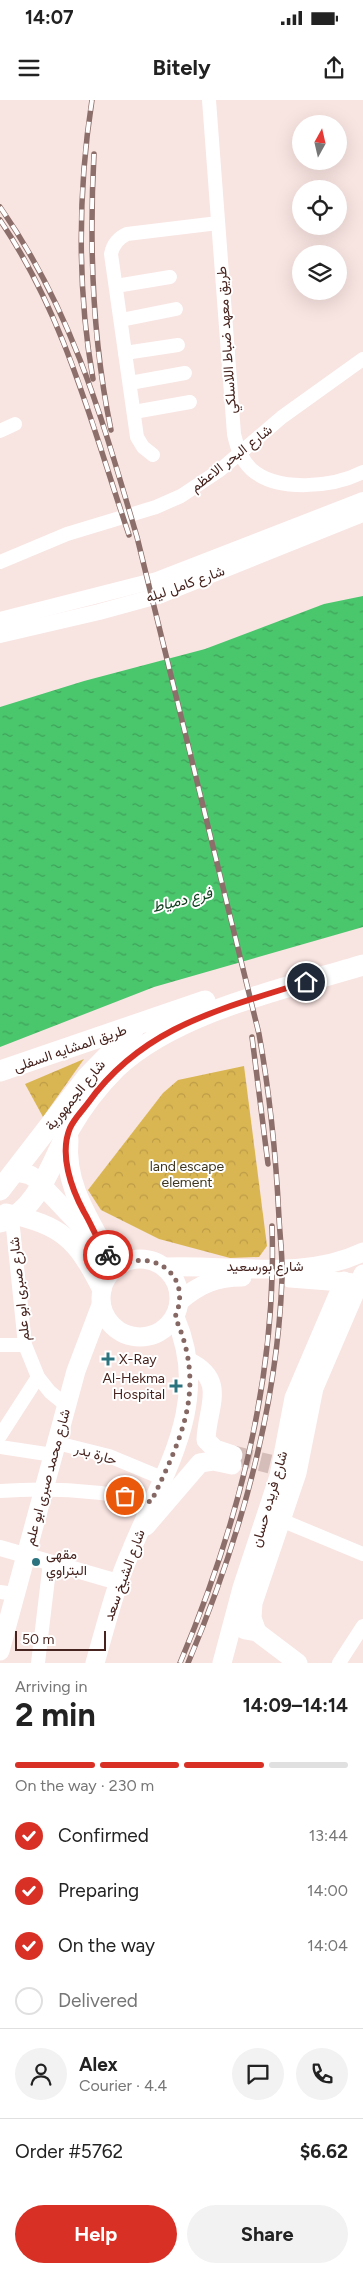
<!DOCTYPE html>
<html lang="en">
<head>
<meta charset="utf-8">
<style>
	body { margin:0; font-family:Figtree,Vazirmatn,sans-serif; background:#f2f2f2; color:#222; height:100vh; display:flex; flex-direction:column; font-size:19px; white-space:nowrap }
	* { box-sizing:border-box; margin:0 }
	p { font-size:16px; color:#767676 }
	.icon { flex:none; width:28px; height:28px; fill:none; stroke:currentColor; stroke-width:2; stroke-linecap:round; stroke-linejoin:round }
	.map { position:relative; height:1563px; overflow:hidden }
	.details { display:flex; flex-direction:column; background:#fff; flex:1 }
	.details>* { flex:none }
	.needle { width:32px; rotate:8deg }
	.buttons { position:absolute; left:292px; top:15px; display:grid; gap:10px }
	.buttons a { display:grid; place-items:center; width:55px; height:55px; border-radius:50%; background:#fff; box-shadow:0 5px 20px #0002; font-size:25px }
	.scale { position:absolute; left:15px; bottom:12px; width:91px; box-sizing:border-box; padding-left:5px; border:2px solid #47241f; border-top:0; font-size:14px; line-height:18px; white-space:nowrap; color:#47241f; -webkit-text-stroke:4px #fff; paint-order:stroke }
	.pin { position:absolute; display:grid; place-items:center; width:42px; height:42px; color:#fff; margin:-21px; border:2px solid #fff; border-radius:50%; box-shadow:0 1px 5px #0007 }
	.courier { position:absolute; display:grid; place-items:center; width:50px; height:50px; margin:-25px; border:4px solid #d93025; border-radius:50%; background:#fff; color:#222; box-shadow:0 1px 6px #0007 }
	.summary em { font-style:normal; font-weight:700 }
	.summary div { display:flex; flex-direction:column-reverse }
	.summary { display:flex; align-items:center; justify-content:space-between; height:85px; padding:0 15px }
	h1 { font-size:32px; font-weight:700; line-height:38px }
	.bar { display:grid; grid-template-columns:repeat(4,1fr); gap:8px 5px; align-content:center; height:60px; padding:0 15px }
	.bar i { height:6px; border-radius:4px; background:#e0e0e0 }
	.bar .active { background:#d93025 }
	.bar p { grid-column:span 4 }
	.line { display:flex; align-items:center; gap:12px; padding:0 15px; border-top:1px solid #e0e0e0 }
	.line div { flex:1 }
	.round { display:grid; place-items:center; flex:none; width:52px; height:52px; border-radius:26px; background:#f2f2f2 }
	ol { padding:0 15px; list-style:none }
	li { display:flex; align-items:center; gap:15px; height:55px }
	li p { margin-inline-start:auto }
	li .icon { padding:5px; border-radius:50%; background:#d93025; color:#fff; stroke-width:4 }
	li:last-child { color:#767676 }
	li i { width:28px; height:28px; border:2px solid #e0e0e0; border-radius:50% }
	.button { display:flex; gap:10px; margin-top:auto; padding:10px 15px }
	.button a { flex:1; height:58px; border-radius:30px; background:#d93025; color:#fff; font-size:20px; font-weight:700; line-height:58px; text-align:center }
	.button a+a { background:#f2f2f2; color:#222 }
	.status { display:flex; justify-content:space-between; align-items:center; height:35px; padding:0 25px; background:#fff; direction:ltr }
	.status svg { height:14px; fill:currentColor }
	header { display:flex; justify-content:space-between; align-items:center; height:65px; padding:0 15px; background:#fff; font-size:22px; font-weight:700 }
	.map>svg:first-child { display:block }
	.park { fill:url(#park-crowns) }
	.water { fill:url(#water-ripples) }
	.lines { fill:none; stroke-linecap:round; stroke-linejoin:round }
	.secondary-tunnel { stroke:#d5beba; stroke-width:19; stroke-dasharray:19 9; stroke-linecap:butt }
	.minor { stroke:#fff; stroke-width:14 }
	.tertiary { stroke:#fff; stroke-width:16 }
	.secondary { stroke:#fff; stroke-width:19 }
	.primary { stroke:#fff; stroke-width:21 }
	.rail-casing { stroke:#8c6f6a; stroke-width:5.5 }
	.rail { stroke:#fff; stroke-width:4; stroke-dasharray:11; stroke-linecap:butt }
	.done { stroke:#856763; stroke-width:5; stroke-dasharray:0 9 }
	.route { stroke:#d93025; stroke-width:6 }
	.poi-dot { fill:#2b737e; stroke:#fff; stroke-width:2 }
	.labels { text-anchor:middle; stroke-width:4; stroke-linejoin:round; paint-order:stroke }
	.street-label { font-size:14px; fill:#47241f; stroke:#fff }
	.park-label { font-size:14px; fill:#3f361e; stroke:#fff }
	.poi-label { font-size:14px; fill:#47241f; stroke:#fff; text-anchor:start }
	.water-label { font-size:15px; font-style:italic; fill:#10411e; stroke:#fff }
</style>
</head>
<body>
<div class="status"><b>14:07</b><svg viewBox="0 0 49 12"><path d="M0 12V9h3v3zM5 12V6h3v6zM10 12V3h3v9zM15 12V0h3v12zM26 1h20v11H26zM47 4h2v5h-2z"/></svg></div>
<header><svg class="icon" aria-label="menu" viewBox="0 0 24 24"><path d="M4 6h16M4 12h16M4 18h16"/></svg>Bitely<svg class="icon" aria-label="share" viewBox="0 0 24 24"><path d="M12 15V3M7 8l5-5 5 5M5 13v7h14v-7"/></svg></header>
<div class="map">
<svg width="363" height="1563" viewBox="0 0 363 1563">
	<defs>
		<pattern id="park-crowns" width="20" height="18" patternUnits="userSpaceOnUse" patternTransform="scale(1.25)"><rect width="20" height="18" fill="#dab652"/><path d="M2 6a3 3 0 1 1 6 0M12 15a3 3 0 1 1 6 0" fill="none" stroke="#bc9c47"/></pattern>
		<pattern id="water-ripples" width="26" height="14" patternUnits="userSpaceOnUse" patternTransform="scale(1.25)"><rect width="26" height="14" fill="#4ac66d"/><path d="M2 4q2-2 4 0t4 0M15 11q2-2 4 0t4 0" fill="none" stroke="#3fa159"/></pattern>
	</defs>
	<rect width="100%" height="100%" fill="#f8e4e1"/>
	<g class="park">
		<polygon points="84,959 43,1017 25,984"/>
		<polygon points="244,966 267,1146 259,1157 230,1158 159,1139 101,1110 88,1090 163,993 178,980"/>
	</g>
	<polygon class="water" points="363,496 363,827 154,887 0,947 0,607 84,581 205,549 324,504"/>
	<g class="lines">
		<polyline class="secondary-tunnel" points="233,1355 270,1364"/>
		<g class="minor">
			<path d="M 209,0 L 234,334 C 237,348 241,359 251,369 C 277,393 334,387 363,372"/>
			<polyline points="116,186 170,177"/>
			<polyline points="121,220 176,209"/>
			<polyline points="125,253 178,245"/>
			<polyline points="130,283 185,273"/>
			<polyline points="134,312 190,302"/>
			<polyline points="0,331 15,324"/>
			<path d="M 153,355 L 143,347 L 137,337 L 111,154 C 113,144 118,138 127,134 L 218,123"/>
			<polyline points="0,462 67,434 156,407 181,396 220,370 282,317 363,259"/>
			<polyline points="12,1118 25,1245 38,1277 50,1292 66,1305"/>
			<polyline points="0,1245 25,1245"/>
			<polyline points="0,1336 38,1277"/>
			<polyline points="57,1343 109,1356 162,1378"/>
			<polyline points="0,1347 53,1355"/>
			<path d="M 0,1391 C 53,1387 100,1390 151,1402"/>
			<polyline points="281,1420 363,1454"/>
			<polyline points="0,1492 15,1494"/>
			<polyline points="38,1563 50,1462"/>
			<polyline points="339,1563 363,1526"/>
		</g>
		<g class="tertiary">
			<polyline points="0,520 157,480 363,400"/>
			<polyline points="0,535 99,512 161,495 363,414"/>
			<polyline points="0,1448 118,1482"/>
		</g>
		<g class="secondary">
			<polyline points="16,1072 30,1075 36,1079 93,1139"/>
			<path d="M 6,1113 C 62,1126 76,1138 102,1190"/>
			<circle cx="140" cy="1198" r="39"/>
			<path d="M 165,1167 C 231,1164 302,1181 363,1152"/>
			<polyline points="290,1178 355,1183"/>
			<path d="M 180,1201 C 199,1184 217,1177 242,1177"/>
			<path d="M 188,1261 C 228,1280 207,1307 206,1340 L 215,1349 L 233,1355"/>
			<polyline points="146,1426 200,1363 213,1361 232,1365"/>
			<polyline points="245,1530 257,1532 298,1563"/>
			<polyline points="257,1532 252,1518 253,1503 297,1373 314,1288 363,1174"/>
			<polyline points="0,1551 76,1271 101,1205"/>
			<path d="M 95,1563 C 106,1525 115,1487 131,1451 C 163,1372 213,1304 175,1217"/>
			<polyline points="222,1563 242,1488 279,1376 294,1298 344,1181"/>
		</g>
		<g class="primary">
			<polyline points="0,971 205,901"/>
			<path d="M 68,1039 C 64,1083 86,1115 106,1152"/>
			<polyline points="0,1090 88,976 133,930"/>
			<path d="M 0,1122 C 37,1115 53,1058 70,1028 C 82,1007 99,985 116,968 C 177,911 284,889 363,865"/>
		</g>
		<g class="rail-casing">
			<g id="rail">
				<path d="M 92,0 C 78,90 77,189 93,279"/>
				<path d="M 94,54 C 89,147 92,238 111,330"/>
				<path d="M 0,107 C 72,210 102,318 137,437 L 259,934 C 270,995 276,1056 279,1118 C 280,1138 283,1159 282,1179 C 277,1310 239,1442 188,1563"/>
				<path d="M 0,120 C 65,216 92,326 129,435"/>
				<polyline points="252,937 268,1064"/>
				<path d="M 180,1563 C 238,1426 277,1275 272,1126"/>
			</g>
		</g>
		<use href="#rail" class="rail"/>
	</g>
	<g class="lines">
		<path class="done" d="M 108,1155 L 118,1166 C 155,1148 193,1176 175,1217 C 207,1288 182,1337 151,1402 L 125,1396"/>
		<path class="route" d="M 108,1155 C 98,1143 92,1125 84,1112 C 71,1088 59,1054 70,1028 C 74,1019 83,1010 88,1003 C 143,926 222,909 306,882"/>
	</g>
	<g class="poi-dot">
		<path d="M105.5 1251.5h5v5h5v5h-5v5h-5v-5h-5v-5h5z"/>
		<path d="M173.5 1278.5h5v5h5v5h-5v5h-5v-5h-5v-5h5z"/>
		<circle cx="36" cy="1462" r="5"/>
	</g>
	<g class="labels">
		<g class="street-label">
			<text transform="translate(226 240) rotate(-94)" y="5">طريق معهد ضباط اللاسلكي</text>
			<text transform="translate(231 358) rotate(-38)" y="5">شارع البحر الاعظم</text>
			<text transform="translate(185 484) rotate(-20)" y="5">شارع كامل ليله</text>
			<text transform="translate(70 948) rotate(-19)" y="5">طريق المشايه السفلى</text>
			<text transform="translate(75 995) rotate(-51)" y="5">شارع الجمهورية</text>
			<text x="265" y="1171">شارع بورسعيد</text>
			<text transform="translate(19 1189) rotate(-96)" y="5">شارع صبرى ابو علم</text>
			<text transform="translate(96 1354) rotate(17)" y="5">حارة بدر</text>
			<text transform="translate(47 1377) rotate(-75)" y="5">شارع محمد صبرى ابو علم</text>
			<text transform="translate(269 1399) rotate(-74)" y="5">شارع فريده حسان</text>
			<text transform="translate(124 1475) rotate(-70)" y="5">شارع الشيخ سعد</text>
		</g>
		<g class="park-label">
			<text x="187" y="1071">land escape<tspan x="187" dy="16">element</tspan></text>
		</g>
		<g class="poi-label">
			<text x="119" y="1264">X-Ray</text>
			<text x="165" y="1283" text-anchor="end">Al-Hekma<tspan x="165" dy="16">Hospital</tspan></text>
			<text x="46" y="1459">مقهى<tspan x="46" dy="16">البتراوي</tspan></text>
		</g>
		<g class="water-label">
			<text transform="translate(182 800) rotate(-14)" y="5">فرع دمياط</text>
		</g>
	</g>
</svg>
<div class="buttons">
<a><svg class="needle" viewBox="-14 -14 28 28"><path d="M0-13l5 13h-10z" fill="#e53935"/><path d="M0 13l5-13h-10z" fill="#767676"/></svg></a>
<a><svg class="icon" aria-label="locate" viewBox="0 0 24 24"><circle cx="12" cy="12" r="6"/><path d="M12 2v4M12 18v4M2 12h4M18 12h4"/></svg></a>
<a><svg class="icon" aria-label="layers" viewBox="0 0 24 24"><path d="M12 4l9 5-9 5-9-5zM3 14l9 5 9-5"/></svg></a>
</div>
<div class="scale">50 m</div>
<div class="pin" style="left:125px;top:1396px;background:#ea580c"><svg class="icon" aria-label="bag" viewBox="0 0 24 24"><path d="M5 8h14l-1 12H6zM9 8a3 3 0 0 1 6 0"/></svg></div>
<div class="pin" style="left:306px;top:882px;background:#1f2937"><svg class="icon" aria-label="home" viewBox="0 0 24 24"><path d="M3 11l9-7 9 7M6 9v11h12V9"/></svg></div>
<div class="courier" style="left:108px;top:1155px"><svg class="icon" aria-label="bike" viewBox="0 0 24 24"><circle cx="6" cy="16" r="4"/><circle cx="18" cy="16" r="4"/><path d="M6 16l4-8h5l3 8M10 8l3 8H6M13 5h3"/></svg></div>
</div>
<section class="details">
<div class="summary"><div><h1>2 min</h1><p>Arriving in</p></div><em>14:09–14:14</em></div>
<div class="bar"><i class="active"></i><i class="active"></i><i class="active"></i><i></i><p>On the way · 230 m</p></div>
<ol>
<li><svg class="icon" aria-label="check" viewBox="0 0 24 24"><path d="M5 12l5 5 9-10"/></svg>Confirmed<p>13:44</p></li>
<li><svg class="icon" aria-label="check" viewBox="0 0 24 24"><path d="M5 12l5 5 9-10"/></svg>Preparing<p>14:00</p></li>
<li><svg class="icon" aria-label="check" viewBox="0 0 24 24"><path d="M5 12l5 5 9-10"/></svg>On the way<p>14:04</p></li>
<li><i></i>Delivered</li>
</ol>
<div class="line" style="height:90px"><a class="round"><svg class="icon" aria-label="person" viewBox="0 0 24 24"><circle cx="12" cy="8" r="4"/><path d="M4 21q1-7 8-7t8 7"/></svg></a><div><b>Alex</b><p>Courier · 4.4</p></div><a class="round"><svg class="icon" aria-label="chat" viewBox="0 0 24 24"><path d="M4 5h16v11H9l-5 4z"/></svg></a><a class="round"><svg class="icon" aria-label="phone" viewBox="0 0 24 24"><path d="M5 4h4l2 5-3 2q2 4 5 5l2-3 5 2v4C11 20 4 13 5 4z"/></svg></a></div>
<div class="line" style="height:65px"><div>Order #5762</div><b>$6.62</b></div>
<div class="button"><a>Help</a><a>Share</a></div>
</section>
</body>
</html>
